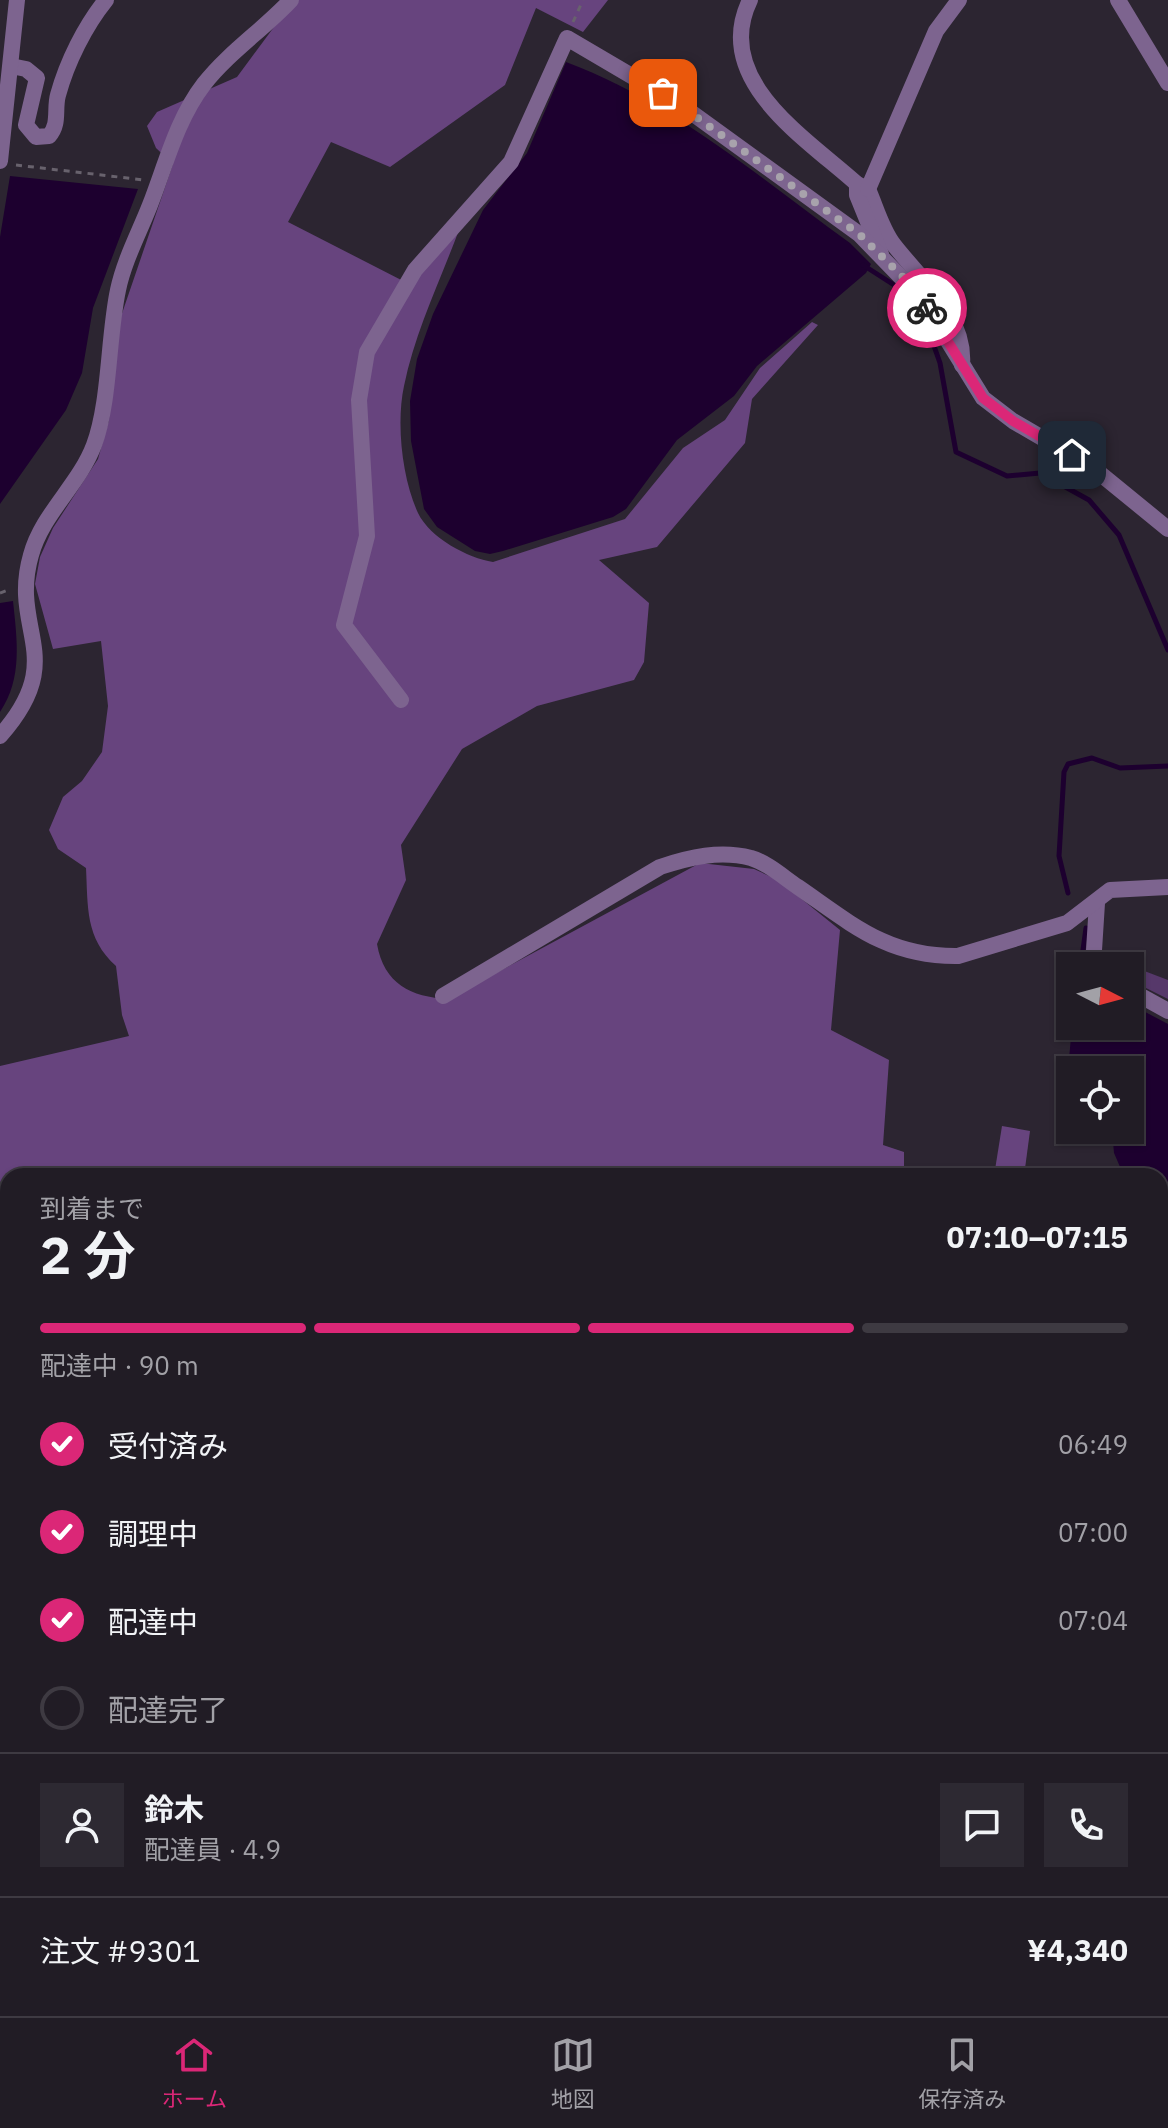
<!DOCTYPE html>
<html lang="ja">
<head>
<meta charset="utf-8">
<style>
	body { margin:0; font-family:"IBM Plex Sans","Noto Sans JP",sans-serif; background:#2d2932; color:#f1f3f6; height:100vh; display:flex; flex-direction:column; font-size:30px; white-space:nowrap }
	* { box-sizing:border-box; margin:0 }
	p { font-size:26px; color:#a2a1a7 }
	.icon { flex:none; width:44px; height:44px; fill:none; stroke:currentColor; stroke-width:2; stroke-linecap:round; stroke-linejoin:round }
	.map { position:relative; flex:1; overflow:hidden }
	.panel { position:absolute; left:0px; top:1168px; width:1168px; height:848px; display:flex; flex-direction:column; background:#211c25; border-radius:24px 24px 0 0; box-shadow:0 2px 6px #0004,0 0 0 2px #3e3a42 }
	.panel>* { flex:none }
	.needle { width:52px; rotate:96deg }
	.buttons { position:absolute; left:1056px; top:952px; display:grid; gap:16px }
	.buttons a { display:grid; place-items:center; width:88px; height:88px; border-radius:0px; background:#211c25; box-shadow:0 2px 6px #0004,0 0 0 2px #3e3a42; font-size:40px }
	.pin { position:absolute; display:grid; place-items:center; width:68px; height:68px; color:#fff; margin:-34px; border-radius:16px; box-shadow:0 4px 12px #0006 }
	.courier { position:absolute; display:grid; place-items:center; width:80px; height:80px; margin:-40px; border:6px solid #db2777; border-radius:50%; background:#fff; color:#222; box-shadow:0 2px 10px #0007 }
	.overview em { font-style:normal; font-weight:700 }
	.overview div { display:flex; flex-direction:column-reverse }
	.overview { display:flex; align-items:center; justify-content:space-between; height:136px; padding:0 40px }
	h1 { font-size:52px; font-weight:700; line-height:60px }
	.bar { display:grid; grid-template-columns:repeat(4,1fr); gap:12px 8px; align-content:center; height:96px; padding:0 40px }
	.bar i { height:10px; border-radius:6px; background:#3e3a42 }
	.bar .active { background:#db2777 }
	.bar p { grid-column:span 4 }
	.line { display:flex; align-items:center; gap:20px; padding:0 40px; border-top:2px solid #3e3a42 }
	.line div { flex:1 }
	.round { display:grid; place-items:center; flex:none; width:84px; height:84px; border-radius:0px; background:#2d2932 }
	ol { padding:0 40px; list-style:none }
	li { display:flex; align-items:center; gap:24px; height:88px }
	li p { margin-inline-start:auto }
	li .icon { padding:8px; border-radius:50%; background:#db2777; color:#fff; stroke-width:4 }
	li:last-child { color:#a2a1a7 }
	li i { width:44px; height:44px; border:4px solid #3e3a42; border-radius:50% }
	.dock { display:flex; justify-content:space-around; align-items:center; height:112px; border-top:2px solid #3e3a42; background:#211c25; font-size:22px; color:#a2a1a7 }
	.dock a { display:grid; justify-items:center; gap:4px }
	.dock .active { color:#db2777 }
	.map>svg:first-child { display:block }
	.green { fill:#56386a }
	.forest { fill:#67447e }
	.water { fill:#1d002f }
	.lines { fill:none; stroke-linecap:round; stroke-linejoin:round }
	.stream { stroke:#1d002f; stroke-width:5 }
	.river { stroke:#1d002f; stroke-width:28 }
	.path { stroke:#68626d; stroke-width:3; stroke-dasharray:6 6; stroke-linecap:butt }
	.minor { stroke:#7d648f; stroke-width:16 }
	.done { stroke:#a8a3ac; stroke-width:8; stroke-dasharray:0 14.4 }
	.route { stroke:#db2777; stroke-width:10 }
</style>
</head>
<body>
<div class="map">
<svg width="1168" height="2016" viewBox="0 0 1168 2016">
	<rect width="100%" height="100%" fill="#2c2531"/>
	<polygon class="green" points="1105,956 1168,980 1168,999 1130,980 1130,966 1104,966"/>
	<g class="forest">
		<path d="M 294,0 L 608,0 L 583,32 L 536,8 L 505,85 L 390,167 L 331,142 L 288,222 L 411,285 L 459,230 C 440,281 415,332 404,386 C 396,423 402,479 418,513 C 430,538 468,558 493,562 L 625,519 L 683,448 L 725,420 L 760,368 L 812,322 L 818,325 L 752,399 L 745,443 L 657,547 L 599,560 L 649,603 L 644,662 L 634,680 L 537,706 L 462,749 L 401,845 L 406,880 L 377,944 C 384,984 411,997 448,999 L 700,863 L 754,869 L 778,880 L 840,930 L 831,1030 L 889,1060 L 883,1145 L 904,1152 L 904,1176 L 8,1176 L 8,1655 L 0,1654 L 0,1066 L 129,1036 L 122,1015 L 116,966 C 85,938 88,907 86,868 L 58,849 L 49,830 L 63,797 L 82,781 L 102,752 L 108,706 L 101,641 L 53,649 L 35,584 L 40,557 L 53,528 L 98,459 L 109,420 L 116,331 L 173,164 L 156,148 L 147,126 L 157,112 L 237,77 Z"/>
		<polygon points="1002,1126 1030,1131 1024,1176 994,1176"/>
	</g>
	<g class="water">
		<path d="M 566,62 C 671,101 759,177 850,243 L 871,264 L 866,273 L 757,366 L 734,396 L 677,440 L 626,509 L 613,517 L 503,551 L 490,554 L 475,551 L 437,527 L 424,509 L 411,441 L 410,401 L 417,359 L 433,314 L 483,210 L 527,153 Z"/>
		<polygon points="10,176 138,189 93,308 82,373 66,410 0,504 0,237"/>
		<path d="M 13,601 C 17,640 23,678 0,712 L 0,603 Z"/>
		<polygon points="1130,1004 1168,1024 1168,1317 1160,1318 1160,1176 1124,1176 1114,1153 1112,1130 1130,1130 1130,1070 1072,1070 1069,1059 1072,1026 1130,1026"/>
		<polygon points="230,2008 491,2008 494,2016 232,2016"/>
	</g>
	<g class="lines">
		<g class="stream">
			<polyline points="863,265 905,292"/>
			<polyline points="922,312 940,363 956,452 1007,476 1040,473 1089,500 1119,535 1168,650"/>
			<polyline points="1068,893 1059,856 1064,772 1068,764 1092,758 1120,768 1168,766"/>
			<polyline points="1075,966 1082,957 1086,928"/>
		</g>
		<g class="river">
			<polyline points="1160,1346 1168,1344"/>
			<polyline points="582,2016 586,2008"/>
		</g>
		<g class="path">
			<polyline points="573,22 583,0"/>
			<polyline points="16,165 144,180"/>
			<polyline points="0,593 11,589"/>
		</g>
		<g class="minor">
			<path d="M 750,0 C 711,80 806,138 857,184 L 868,189 C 876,207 882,230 894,245 C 921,280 966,316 962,365"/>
			<polyline points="1118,0 1168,83"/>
			<path d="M 11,66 L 26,69 L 37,78 L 26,125 L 36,137 L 49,136 C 60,124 54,109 58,95 C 67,62 85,26 106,0"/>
			<polyline points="0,161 17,0"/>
			<polyline points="857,184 857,195 881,254"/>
			<polyline points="868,189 936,31 959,0"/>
			<polyline points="401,700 344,625 367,536 359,400 367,352 415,270 511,162 567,38 681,105 859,234 922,299 983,398 1013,421 1092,467 1168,529"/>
			<path d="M 0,736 C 70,657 9,631 31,555 C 42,514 79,485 94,445 C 110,402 108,337 118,290 C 124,261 139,233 150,205 C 166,164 177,119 204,84 C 228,53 264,29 291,0"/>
			<polyline points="1093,966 1097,903"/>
			<polyline points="1130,990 1168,1011"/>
			<path d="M 443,996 L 660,867 C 690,857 720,850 751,858 C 768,863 783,877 798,887 C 853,925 888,957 958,956 L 1067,923 L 1110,890 L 1168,887"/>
			<polyline points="1160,1332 1168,1330"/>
			<polyline points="1160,1575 1168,1572"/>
			<polyline points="1160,1701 1168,1689"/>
			<polyline points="0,1759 8,1764"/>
			<polyline points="504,2008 508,2016"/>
			<polyline points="185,2016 186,2008"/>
			<polyline points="785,2016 807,2008"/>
		</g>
	</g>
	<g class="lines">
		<polyline class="done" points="663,93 859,234 910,284 927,308"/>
		<polyline class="route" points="927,308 983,398 1013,421 1072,455"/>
	</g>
</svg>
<div class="buttons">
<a><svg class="needle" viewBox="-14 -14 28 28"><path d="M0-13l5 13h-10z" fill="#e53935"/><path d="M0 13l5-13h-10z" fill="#a2a1a7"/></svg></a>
<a><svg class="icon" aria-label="locate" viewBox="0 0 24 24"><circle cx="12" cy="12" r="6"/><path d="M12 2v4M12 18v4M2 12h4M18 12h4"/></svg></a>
</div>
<div class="pin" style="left:663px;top:93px;background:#ea580c"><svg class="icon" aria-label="bag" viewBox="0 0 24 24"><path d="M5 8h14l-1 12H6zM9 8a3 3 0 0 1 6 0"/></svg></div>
<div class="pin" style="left:1072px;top:455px;background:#1f2937"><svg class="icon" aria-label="home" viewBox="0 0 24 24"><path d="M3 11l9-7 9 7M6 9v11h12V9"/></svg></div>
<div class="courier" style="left:927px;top:308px"><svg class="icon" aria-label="bike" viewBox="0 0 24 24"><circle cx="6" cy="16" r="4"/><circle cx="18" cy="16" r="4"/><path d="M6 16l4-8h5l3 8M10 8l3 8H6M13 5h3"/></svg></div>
<section class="panel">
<div class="overview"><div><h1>2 分</h1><p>到着まで</p></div><em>07:10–07:15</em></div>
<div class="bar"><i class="active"></i><i class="active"></i><i class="active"></i><i></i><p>配達中 · 90 m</p></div>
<ol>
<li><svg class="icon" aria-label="check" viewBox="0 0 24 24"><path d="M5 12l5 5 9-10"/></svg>受付済み<p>06:49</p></li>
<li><svg class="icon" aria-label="check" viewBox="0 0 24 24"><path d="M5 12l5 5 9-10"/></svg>調理中<p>07:00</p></li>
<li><svg class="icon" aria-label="check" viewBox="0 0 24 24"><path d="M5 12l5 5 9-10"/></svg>配達中<p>07:04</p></li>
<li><i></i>配達完了</li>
</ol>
<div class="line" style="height:144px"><a class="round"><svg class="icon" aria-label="person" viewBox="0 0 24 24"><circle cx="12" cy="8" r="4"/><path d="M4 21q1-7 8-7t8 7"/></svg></a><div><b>鈴木</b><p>配達員 · 4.9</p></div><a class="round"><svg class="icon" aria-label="chat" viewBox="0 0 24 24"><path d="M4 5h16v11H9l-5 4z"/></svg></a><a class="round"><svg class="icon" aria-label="phone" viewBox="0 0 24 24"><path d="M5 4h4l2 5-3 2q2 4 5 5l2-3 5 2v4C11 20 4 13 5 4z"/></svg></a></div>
<div class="line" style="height:104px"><div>注文 #9301</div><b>¥4,340</b></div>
</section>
</div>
<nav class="dock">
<a class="active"><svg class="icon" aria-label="home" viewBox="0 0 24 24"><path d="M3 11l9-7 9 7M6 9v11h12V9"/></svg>ホーム</a>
<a><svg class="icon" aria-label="map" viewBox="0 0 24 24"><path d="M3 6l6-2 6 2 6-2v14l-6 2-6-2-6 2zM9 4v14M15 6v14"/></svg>地図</a>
<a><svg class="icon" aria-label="saved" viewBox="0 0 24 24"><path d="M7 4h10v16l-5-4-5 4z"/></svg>保存済み</a>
</nav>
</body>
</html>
